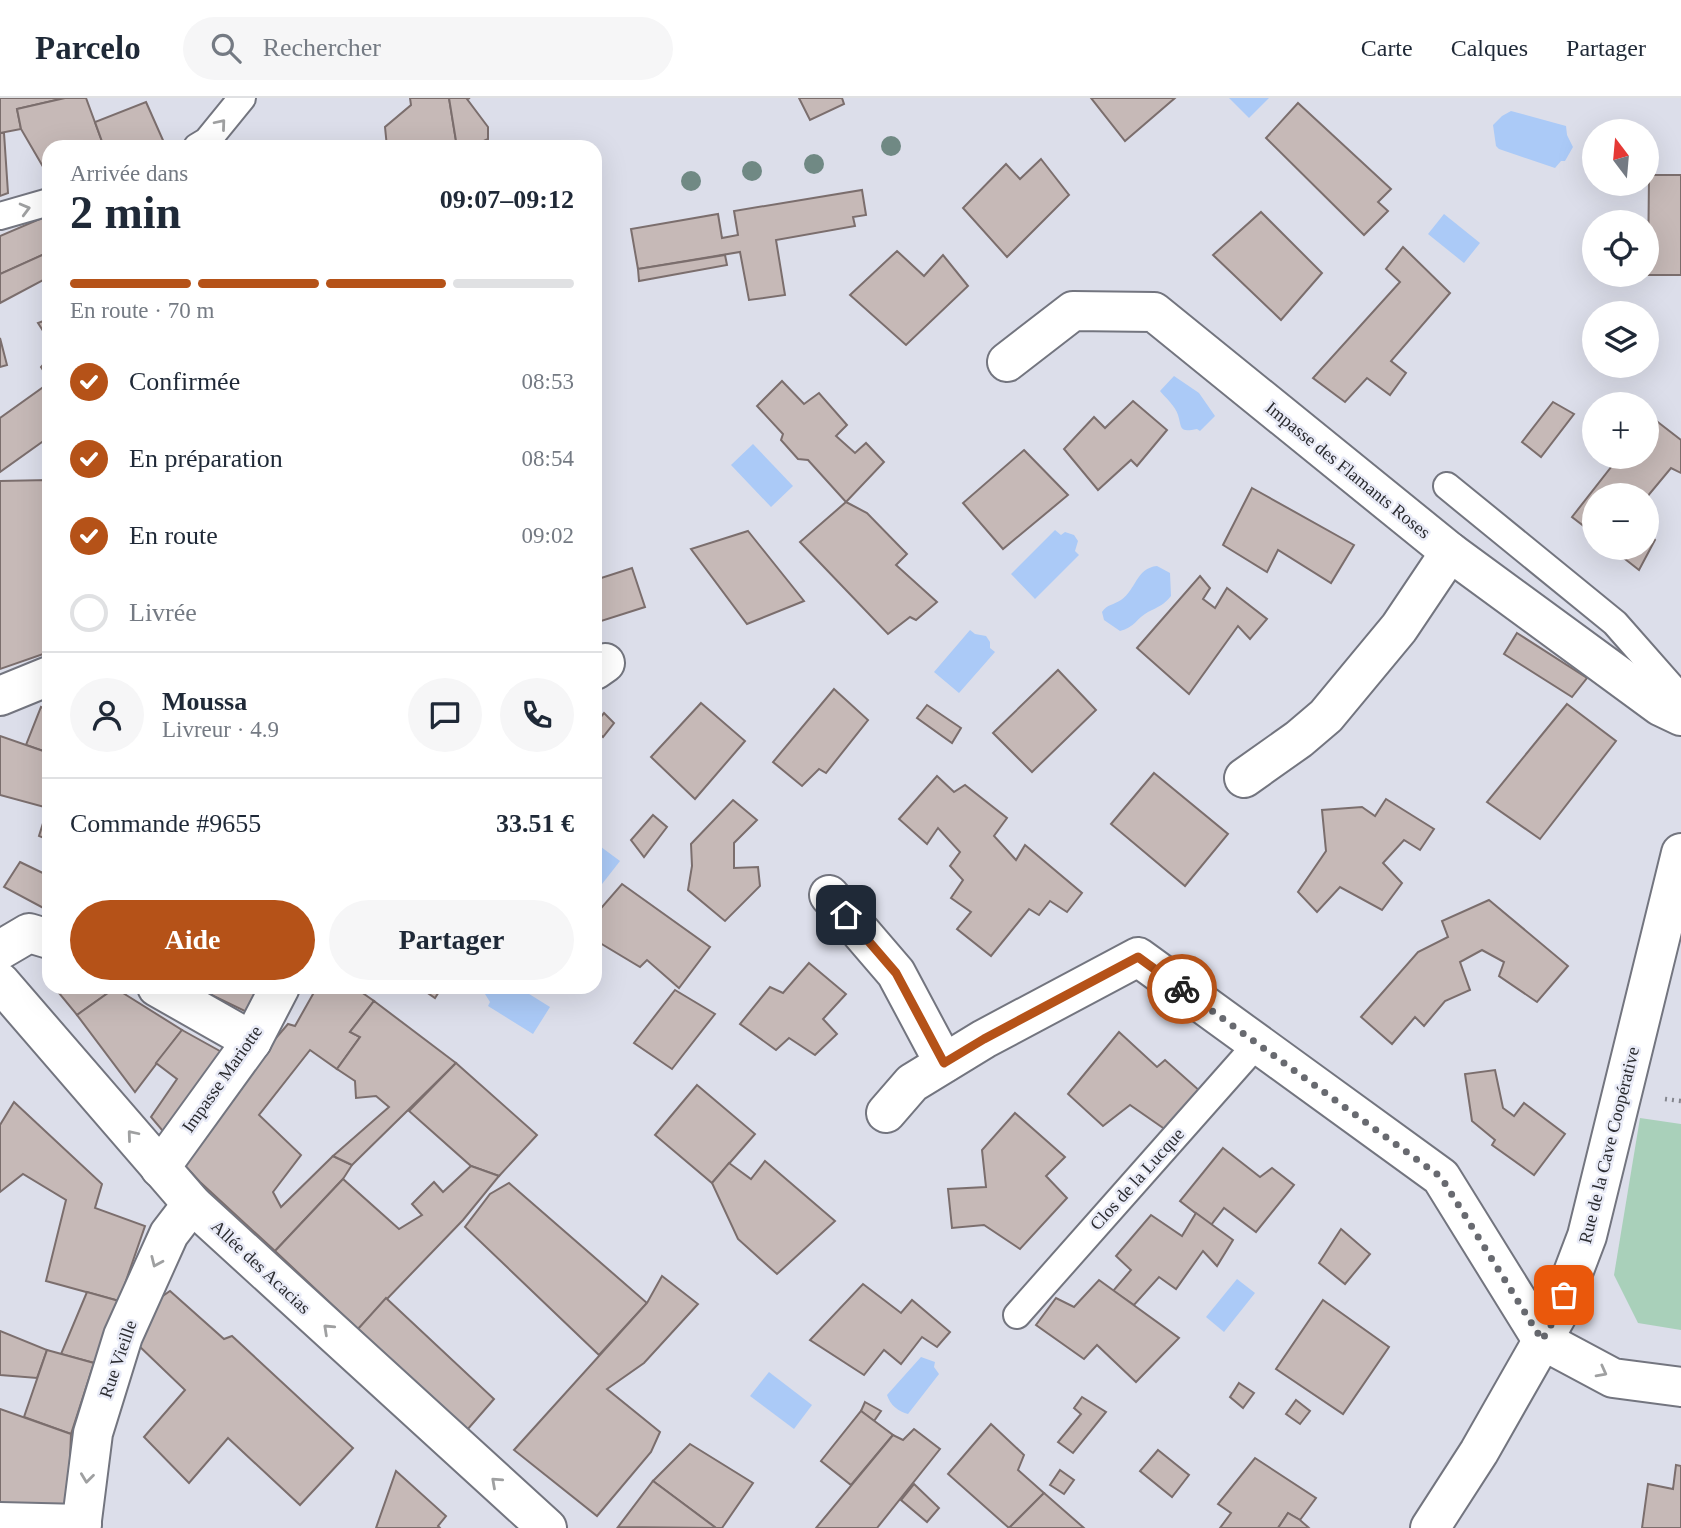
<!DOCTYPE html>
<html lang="fr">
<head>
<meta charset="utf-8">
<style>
	body { margin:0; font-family:Georgia,serif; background:#f6f6f7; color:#1f2937; height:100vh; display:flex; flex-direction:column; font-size:26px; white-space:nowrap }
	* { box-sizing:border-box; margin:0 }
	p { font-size:23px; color:#747a83 }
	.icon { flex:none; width:38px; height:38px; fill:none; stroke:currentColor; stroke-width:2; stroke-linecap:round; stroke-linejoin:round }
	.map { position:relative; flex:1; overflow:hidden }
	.panel { position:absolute; left:42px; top:42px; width:560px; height:854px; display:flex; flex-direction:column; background:#fff; border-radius:21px; box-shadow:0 7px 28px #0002 }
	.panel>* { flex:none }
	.needle { width:46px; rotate:344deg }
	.tools { position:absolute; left:1582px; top:21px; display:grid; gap:14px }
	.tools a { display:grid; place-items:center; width:77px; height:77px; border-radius:50%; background:#fff; box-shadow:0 7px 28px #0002; font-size:35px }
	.pin { position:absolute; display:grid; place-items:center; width:60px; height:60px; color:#fff; margin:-30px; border-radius:14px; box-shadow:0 4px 10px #0006 }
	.courier { position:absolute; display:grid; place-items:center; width:70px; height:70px; margin:-35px; border:5px solid #b55218; border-radius:50%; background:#fff; color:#222; box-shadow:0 2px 9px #0007 }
	.overview em { font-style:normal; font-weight:600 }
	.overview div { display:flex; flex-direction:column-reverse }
	.overview { display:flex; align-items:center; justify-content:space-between; height:119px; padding:0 28px }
	h1 { font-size:46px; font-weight:600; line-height:52px }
	.bar { display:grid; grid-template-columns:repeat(4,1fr); gap:10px 7px; align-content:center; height:84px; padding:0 28px }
	.bar i { height:9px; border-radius:5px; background:#e0e1e3 }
	.bar .on { background:#b55218 }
	.bar p { grid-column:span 4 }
	.line { display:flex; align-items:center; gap:18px; padding:0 28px; border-top:2px solid #e0e1e3 }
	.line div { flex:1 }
	.round { display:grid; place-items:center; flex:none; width:74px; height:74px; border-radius:37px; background:#f6f6f7 }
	ol { padding:0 28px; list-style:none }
	li { display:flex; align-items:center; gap:21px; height:77px }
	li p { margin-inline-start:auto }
	li .icon { padding:7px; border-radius:50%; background:#b55218; color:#fff; stroke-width:4 }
	li:last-child { color:#747a83 }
	li i { width:38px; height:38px; border:4px solid #e0e1e3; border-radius:50% }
	.primary-button { display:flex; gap:14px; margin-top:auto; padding:14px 28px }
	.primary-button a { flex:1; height:80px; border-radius:42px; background:#b55218; color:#fff; font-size:28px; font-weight:600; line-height:80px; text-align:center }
	.primary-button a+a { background:#f6f6f7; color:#1f2937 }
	header { display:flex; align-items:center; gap:42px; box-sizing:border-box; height:98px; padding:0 35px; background:#fff; border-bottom:2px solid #e0e1e3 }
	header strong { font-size:33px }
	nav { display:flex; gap:38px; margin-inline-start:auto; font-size:24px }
	.search { width:490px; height:63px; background:#f6f6f7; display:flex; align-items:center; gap:18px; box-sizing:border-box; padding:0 24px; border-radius:38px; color:#747a83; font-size:26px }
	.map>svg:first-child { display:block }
	.green { fill:#a9d0ba }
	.water { fill:#abcaf7 }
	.building { fill:#c6b9b7; stroke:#7b6e6d; stroke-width:2 }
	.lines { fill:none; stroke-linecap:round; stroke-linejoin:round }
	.service-casing { stroke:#73757f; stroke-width:30 }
	.minor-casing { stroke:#73757f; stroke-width:42 }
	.path { stroke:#85878f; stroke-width:4.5; stroke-dasharray:2 5; stroke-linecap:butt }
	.service { stroke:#fff; stroke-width:26 }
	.minor { stroke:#fff; stroke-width:38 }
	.tree { fill:#708984 }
	.oneway { stroke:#9fa0a1 }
	.done { stroke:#686a70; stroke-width:7; stroke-dasharray:0 12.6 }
	.route { stroke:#b55218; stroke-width:9 }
	.labels { text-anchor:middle; stroke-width:5; stroke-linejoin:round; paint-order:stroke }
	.street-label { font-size:18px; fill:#2a2b2f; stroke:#e9ebf7 }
</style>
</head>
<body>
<header>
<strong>Parcelo</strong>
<div class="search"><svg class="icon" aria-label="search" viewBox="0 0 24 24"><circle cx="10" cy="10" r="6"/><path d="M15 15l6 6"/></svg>Rechercher</div>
<nav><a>Carte</a><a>Calques</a><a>Partager</a></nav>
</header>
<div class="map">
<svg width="1681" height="1430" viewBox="0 0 1681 1430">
	<rect width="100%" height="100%" fill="#dcdeea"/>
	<polygon class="green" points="1640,1020 1681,1026 1681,1232 1638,1225 1614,1177"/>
	<g class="water">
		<polygon points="1229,0 1269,0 1249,20"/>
		<polygon points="1511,13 1566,28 1567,37 1573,49 1565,63 1561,63 1555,70 1499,51 1496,48 1493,27 1502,18"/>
		<polygon points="1444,116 1480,145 1464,165 1428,136"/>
		<path d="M 1174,278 L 1199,295 L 1215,318 L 1200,333 L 1197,331 C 1178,335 1182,329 1178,317 C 1176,309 1165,299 1160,293 Z"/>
		<polygon points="753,346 793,388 771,409 731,367"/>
		<polygon points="1055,432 1061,437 1065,434 1074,437 1078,443 1075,453 1079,457 1035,501 1011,476"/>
		<path d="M 1157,468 L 1170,475 L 1171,498 C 1164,507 1158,509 1148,514 C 1137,520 1134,530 1120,533 L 1104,522 L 1102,514 C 1107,506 1114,507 1121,502 C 1136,492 1136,470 1157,468 Z"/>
		<polygon points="970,532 975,536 986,538 990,544 990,550 995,554 959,595 934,574"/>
		<polygon points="597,746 620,763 595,795 595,748"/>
		<polygon points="486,889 518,889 550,909 533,936 488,908 490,904 485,896"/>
		<polygon points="1237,1181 1255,1195 1224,1234 1206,1219"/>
		<path d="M 921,1259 L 935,1264 L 934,1269 L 939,1276 L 908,1316 C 899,1314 890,1307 887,1297 Z"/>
		<polygon points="769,1274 812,1307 794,1331 750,1298"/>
	</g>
	<g class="building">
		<polygon points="0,0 65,0 17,11 21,31 0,35"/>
		<polygon points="65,0 86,0 104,49 49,49 49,79 21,31 17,11"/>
		<polygon points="410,0 449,0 457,49 387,49 385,29 411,7"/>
		<polygon points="449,0 470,0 467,1 488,29 488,41 471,49 457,49"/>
		<polygon points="799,0 842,0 844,6 810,22"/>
		<polygon points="1091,0 1175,0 1125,43"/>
		<polygon points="146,4 166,49 104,49 95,24"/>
		<polygon points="1298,5 1391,91 1378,104 1388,113 1364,137 1266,40"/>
		<polygon points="0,35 4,35 8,95 0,98"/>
		<polygon points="1041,61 1069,97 1007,159 963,110 1006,66 1020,81"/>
		<polygon points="1649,77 1681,77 1681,177 1648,177"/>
		<polygon points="862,92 866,117 853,119 855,128 776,142 785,197 749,202 740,154 638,171 631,131 718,116 722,140 738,137 734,113"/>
		<polygon points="1261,114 1322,175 1281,222 1213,157"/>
		<polygon points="49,117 49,154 0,176 0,138"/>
		<polygon points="1403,149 1450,195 1391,263 1406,275 1390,297 1367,280 1345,304 1313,280 1400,184 1386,171"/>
		<polygon points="897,153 924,178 943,157 968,188 906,247 850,197"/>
		<polygon points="49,154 49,194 43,182 0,205 0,176"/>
		<polygon points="725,157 727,167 639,183 638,171"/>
		<polygon points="49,221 49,242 38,225"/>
		<polygon points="0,240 7,267 0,269"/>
		<polygon points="49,260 49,281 41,269"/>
		<polygon points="782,283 804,306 819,295 847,327 836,338 855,355 866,345 884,364 846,404 808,362 798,361 781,342 783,336 757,308"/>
		<polygon points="49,285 49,339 0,374 0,320"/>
		<polygon points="1133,303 1167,332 1137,368 1131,362 1098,392 1064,351 1094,319 1105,330"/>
		<polygon points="1553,304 1574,316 1541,359 1522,344"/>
		<polygon points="1650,318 1681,342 1681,375 1671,370 1647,399 1594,397 1594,436 1572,419 1619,359 1647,359 1647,323"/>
		<polygon points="1024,352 1068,397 1003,451 963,405"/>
		<polygon points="48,382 49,554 0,571 0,383"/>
		<polygon points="1252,390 1354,447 1331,485 1278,452 1267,474 1223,447"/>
		<polygon points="846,404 867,415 907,456 896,467 937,504 916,522 910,519 888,536 800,444"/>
		<polygon points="748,433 804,503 747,526 691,451"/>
		<polygon points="1647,433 1655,442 1639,472 1611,450 1647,450"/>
		<polygon points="632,470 645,509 595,525 595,482"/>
		<polygon points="1200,478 1210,490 1203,501 1215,510 1227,490 1267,521 1250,541 1238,528 1189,596 1137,550"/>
		<polygon points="1517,535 1587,580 1572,599 1504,556"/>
		<polygon points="1058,572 1096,612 1032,674 993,635"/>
		<polygon points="834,591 868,622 826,675 819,671 802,688 773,664"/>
		<polygon points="701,605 745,643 695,701 651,659"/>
		<polygon points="1567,606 1616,643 1540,741 1487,704"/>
		<polygon points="927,607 961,630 952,645 917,620"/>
		<polygon points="41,609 49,613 49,655 26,647"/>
		<polygon points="604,615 614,625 603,639 595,632 595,626"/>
		<polygon points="0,638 49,655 48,710 0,697"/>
		<polygon points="1154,675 1228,736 1185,788 1111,726"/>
		<polygon points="937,678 954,694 965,687 1007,720 994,738 1016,762 1025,747 1082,795 1067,814 1050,803 1039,817 1029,811 991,858 957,831 971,814 951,800 963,782 950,768 960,754 938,730 927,746 899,721"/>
		<polygon points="1386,701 1434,731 1420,752 1404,742 1383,765 1402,785 1382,812 1340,789 1317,814 1298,794 1326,753 1322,712 1362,709 1375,718"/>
		<polygon points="733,702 757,722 734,745 734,770 758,769 760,788 725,823 688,792 692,768 691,746"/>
		<polygon points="49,706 49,742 39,738"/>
		<polygon points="653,717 667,729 644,759 631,742"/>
		<polygon points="20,764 49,778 49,813 4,789"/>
		<polygon points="622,786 710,849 679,890 647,862 640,869 595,842 595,817"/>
		<polygon points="1489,802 1568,868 1537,904 1499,878 1504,864 1482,852 1460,864 1470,892 1445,903 1424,928 1415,919 1392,946 1361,919 1418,854 1448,839 1442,823"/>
		<polygon points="809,865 846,896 823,921 837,936 815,957 789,940 776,952 740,926 770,889 783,895"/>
		<polygon points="54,889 113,889 115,890 77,917"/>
		<polygon points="195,889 269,889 255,918"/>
		<polygon points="317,889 354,889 374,903 350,934 360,939 337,971 310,952 259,1017 301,1057 273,1094 281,1109 333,1058 352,1067 343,1081 275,1153 200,1084 178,1060 214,1012 288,926 295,928"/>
		<polygon points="419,889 442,889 435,900"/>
		<polygon points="115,890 182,932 135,994 77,917"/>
		<polygon points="675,892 715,916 672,971 634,945"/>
		<polygon points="374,903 456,965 352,1067 333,1058 389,1009 376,998 356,1000 355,983 337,971 360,939 350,934"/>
		<polygon points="182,932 227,957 167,1038 151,1019 177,981 156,965"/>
		<polygon points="1119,934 1157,969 1165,962 1201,994 1166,1032 1130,1007 1103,1028 1068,996"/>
		<polygon points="456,965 537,1037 499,1078 471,1068 409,1013"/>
		<polygon points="1495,972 1503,1010 1514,1018 1524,1005 1565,1036 1534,1077 1492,1047 1495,1042 1472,1023 1465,976"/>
		<polygon points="697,987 755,1036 712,1085 655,1037"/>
		<polygon points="14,1004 102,1086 95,1110 145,1128 119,1203 46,1183 66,1102 23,1076 0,1094 0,1027"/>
		<polygon points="1015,1015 1065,1059 1046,1078 1067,1100 1020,1151 984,1127 952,1130 948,1091 986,1089 982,1052"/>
		<polygon points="1223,1050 1260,1079 1272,1070 1294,1087 1256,1134 1224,1110 1211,1127 1180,1103"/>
		<polygon points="765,1063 835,1123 777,1176 738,1141 712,1085 729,1065 751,1081"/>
		<polygon points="471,1068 499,1078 463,1122 358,1231 275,1153 343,1081 399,1131 422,1117 412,1106 434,1084 443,1094"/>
		<polygon points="509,1085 647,1205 599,1257 465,1129 490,1096"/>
		<polygon points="1196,1115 1233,1142 1217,1168 1203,1153 1176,1191 1159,1179 1134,1207 1113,1193 1131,1172 1116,1158 1151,1117 1182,1138"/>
		<polygon points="1341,1131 1370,1156 1345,1186 1319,1165"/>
		<polygon points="662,1178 698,1206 644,1265 607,1291 660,1334 651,1354 597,1418 514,1352 647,1205"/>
		<polygon points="1099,1182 1179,1240 1136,1284 1097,1247 1084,1261 1036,1227 1056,1200 1074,1209"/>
		<polygon points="863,1186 901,1215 912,1202 950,1234 937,1249 922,1239 901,1266 884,1252 864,1277 810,1242"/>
		<polygon points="170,1193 224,1241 232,1238 353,1350 300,1407 228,1340 189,1385 144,1339 185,1292 137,1246 157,1202"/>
		<polygon points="87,1194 119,1203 94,1265 61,1256"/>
		<polygon points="386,1200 494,1301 467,1332 358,1231"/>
		<polygon points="1323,1202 1389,1249 1343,1316 1276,1271"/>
		<polygon points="0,1233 47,1252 37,1280 0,1277"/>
		<polygon points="47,1252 94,1265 71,1336 24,1319"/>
		<polygon points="1239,1285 1254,1295 1243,1310 1230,1299"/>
		<polygon points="1082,1299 1106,1314 1073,1355 1058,1344 1081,1316 1074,1310"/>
		<polygon points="1296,1302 1310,1313 1300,1326 1286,1316"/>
		<polygon points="865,1304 881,1313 874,1323 861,1313"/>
		<polygon points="0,1311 71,1336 68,1409 0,1407"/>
		<polygon points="861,1313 893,1337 851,1387 821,1363"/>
		<polygon points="991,1326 1024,1357 1018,1372 1044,1395 1009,1430 948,1376"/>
		<polygon points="914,1331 940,1351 877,1430 816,1430 893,1337 903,1342"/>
		<polygon points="690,1346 753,1385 722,1430 716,1430 653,1383"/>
		<polygon points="1158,1352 1189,1377 1172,1399 1140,1373"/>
		<polygon points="1255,1360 1316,1400 1300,1422 1288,1415 1278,1430 1220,1430 1231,1415 1218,1406"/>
		<polygon points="1676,1367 1681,1368 1681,1430 1642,1430 1648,1386 1673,1391"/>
		<polygon points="1060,1372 1074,1382 1064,1396 1050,1387"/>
		<polygon points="396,1373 446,1418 438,1428 440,1430 376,1430"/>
		<polygon points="653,1383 716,1430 618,1429"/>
		<polygon points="914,1386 939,1410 927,1424 901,1402"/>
		<polygon points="1044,1395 1084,1430 1009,1430"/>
		<polygon points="1288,1415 1300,1422 1309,1430 1278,1430"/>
	</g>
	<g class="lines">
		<g class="service-casing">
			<g id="service">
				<polyline points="197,49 207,43 242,0"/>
				<polyline points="0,118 49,104"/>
				<polyline points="1447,388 1615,525 1681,600"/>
				<polyline points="1017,1217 1257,946"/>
			</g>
		</g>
		<g class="minor-casing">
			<g id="minor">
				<polyline points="1007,264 1073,213 1154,214 1450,454 1660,608 1681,618"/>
				<polyline points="595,572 605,565"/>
				<polyline points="0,598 49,578"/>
				<polyline points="1244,680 1299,641 1326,618 1399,530 1450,454"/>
				<polyline points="829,797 896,875 944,965"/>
				<polyline points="0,852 29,835 49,841"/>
				<polyline points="0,884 192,1106 547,1430"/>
				<polyline points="157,889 252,943"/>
				<polyline points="886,1015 912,985 984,941 1138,859 1441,1079 1542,1242 1613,1280 1681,1289"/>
				<polyline points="160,1070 252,943 280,889"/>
				<polyline points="0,1424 82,1426"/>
				<polyline points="81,1430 93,1335 123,1238 169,1136 192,1106"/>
				<polyline points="1430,1430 1479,1354 1557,1217 1587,1138 1681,755"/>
			</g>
		</g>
		<polyline class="path" points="1665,1001 1681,1003"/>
		<use href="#service" class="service"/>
		<use href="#minor" class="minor"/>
	</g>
	<g class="tree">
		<circle cx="891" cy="48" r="10"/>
		<circle cx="814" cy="66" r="10"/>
		<circle cx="752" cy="73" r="10"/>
		<circle cx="691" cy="83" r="10"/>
	</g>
	<defs><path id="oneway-chevron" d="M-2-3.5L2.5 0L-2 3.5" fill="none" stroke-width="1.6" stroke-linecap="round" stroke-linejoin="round" transform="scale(1.75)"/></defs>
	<g class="oneway">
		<use href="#oneway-chevron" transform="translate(221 26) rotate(-50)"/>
		<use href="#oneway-chevron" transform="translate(25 111) rotate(-15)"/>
		<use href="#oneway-chevron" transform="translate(132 1037) rotate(-130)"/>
		<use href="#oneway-chevron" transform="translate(156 1164) rotate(114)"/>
		<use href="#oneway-chevron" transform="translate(328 1231) rotate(-137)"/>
		<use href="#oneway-chevron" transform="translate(1602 1274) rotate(28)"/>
		<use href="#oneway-chevron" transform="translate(87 1380) rotate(97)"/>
		<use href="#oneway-chevron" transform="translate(496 1384) rotate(-138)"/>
	</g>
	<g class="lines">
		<polyline class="done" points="1182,891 1441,1079 1542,1242 1557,1217 1564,1197"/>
		<polyline class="route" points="846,817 896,875 944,965 984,941 1138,859 1182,891"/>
	</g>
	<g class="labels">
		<g class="street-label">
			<text transform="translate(1348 372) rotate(39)" y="6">Impasse des Flamants Roses</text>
			<text transform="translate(222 981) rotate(-55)" y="6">Impasse Mariotte</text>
			<text transform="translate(1609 1047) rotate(-76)" y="6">Rue de la Cave Coopérative</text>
			<text transform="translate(1137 1081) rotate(-48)" y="6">Clos de la Lucque</text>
			<text transform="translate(261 1169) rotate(43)" y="6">Allée des Acacias</text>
			<text transform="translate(118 1261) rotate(-71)" y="6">Rue Vieille</text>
		</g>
	</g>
</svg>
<div class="tools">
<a><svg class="needle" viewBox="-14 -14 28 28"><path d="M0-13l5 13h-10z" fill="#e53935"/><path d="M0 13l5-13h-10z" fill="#747a83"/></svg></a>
<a><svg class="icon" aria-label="locate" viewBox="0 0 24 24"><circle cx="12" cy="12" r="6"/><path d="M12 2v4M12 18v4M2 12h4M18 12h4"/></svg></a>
<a><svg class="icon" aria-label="layers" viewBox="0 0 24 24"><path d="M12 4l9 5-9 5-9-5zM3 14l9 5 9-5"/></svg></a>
<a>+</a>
<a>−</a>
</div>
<div class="pin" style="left:1564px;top:1197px;background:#ea580c"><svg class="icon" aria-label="bag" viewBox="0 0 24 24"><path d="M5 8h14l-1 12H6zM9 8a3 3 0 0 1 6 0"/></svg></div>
<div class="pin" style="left:846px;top:817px;background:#1f2937"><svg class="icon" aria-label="home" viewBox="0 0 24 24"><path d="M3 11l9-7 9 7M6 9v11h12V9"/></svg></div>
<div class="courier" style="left:1182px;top:891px"><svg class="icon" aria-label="bike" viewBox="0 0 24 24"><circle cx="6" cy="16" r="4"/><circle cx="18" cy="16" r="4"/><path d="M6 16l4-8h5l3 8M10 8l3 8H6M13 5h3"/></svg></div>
<section class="panel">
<div class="overview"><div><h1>2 min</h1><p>Arrivée dans</p></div><em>09:07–09:12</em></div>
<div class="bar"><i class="on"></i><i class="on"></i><i class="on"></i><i></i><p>En route · 70 m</p></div>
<ol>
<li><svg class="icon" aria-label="check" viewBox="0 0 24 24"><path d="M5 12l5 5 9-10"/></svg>Confirmée<p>08:53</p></li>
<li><svg class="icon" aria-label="check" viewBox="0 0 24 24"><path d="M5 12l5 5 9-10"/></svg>En préparation<p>08:54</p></li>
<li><svg class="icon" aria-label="check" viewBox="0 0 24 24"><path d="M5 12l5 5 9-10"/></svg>En route<p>09:02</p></li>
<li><i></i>Livrée</li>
</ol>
<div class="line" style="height:126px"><a class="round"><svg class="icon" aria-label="person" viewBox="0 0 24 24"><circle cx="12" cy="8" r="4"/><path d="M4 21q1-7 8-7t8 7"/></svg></a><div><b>Moussa</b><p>Livreur · 4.9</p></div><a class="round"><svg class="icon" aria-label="chat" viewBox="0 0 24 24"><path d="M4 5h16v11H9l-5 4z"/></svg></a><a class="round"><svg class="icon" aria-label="phone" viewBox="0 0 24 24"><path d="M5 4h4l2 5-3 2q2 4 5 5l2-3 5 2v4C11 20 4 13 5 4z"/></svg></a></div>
<div class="line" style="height:91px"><div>Commande #9655</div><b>33.51 €</b></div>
<div class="primary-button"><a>Aide</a><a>Partager</a></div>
</section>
</div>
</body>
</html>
